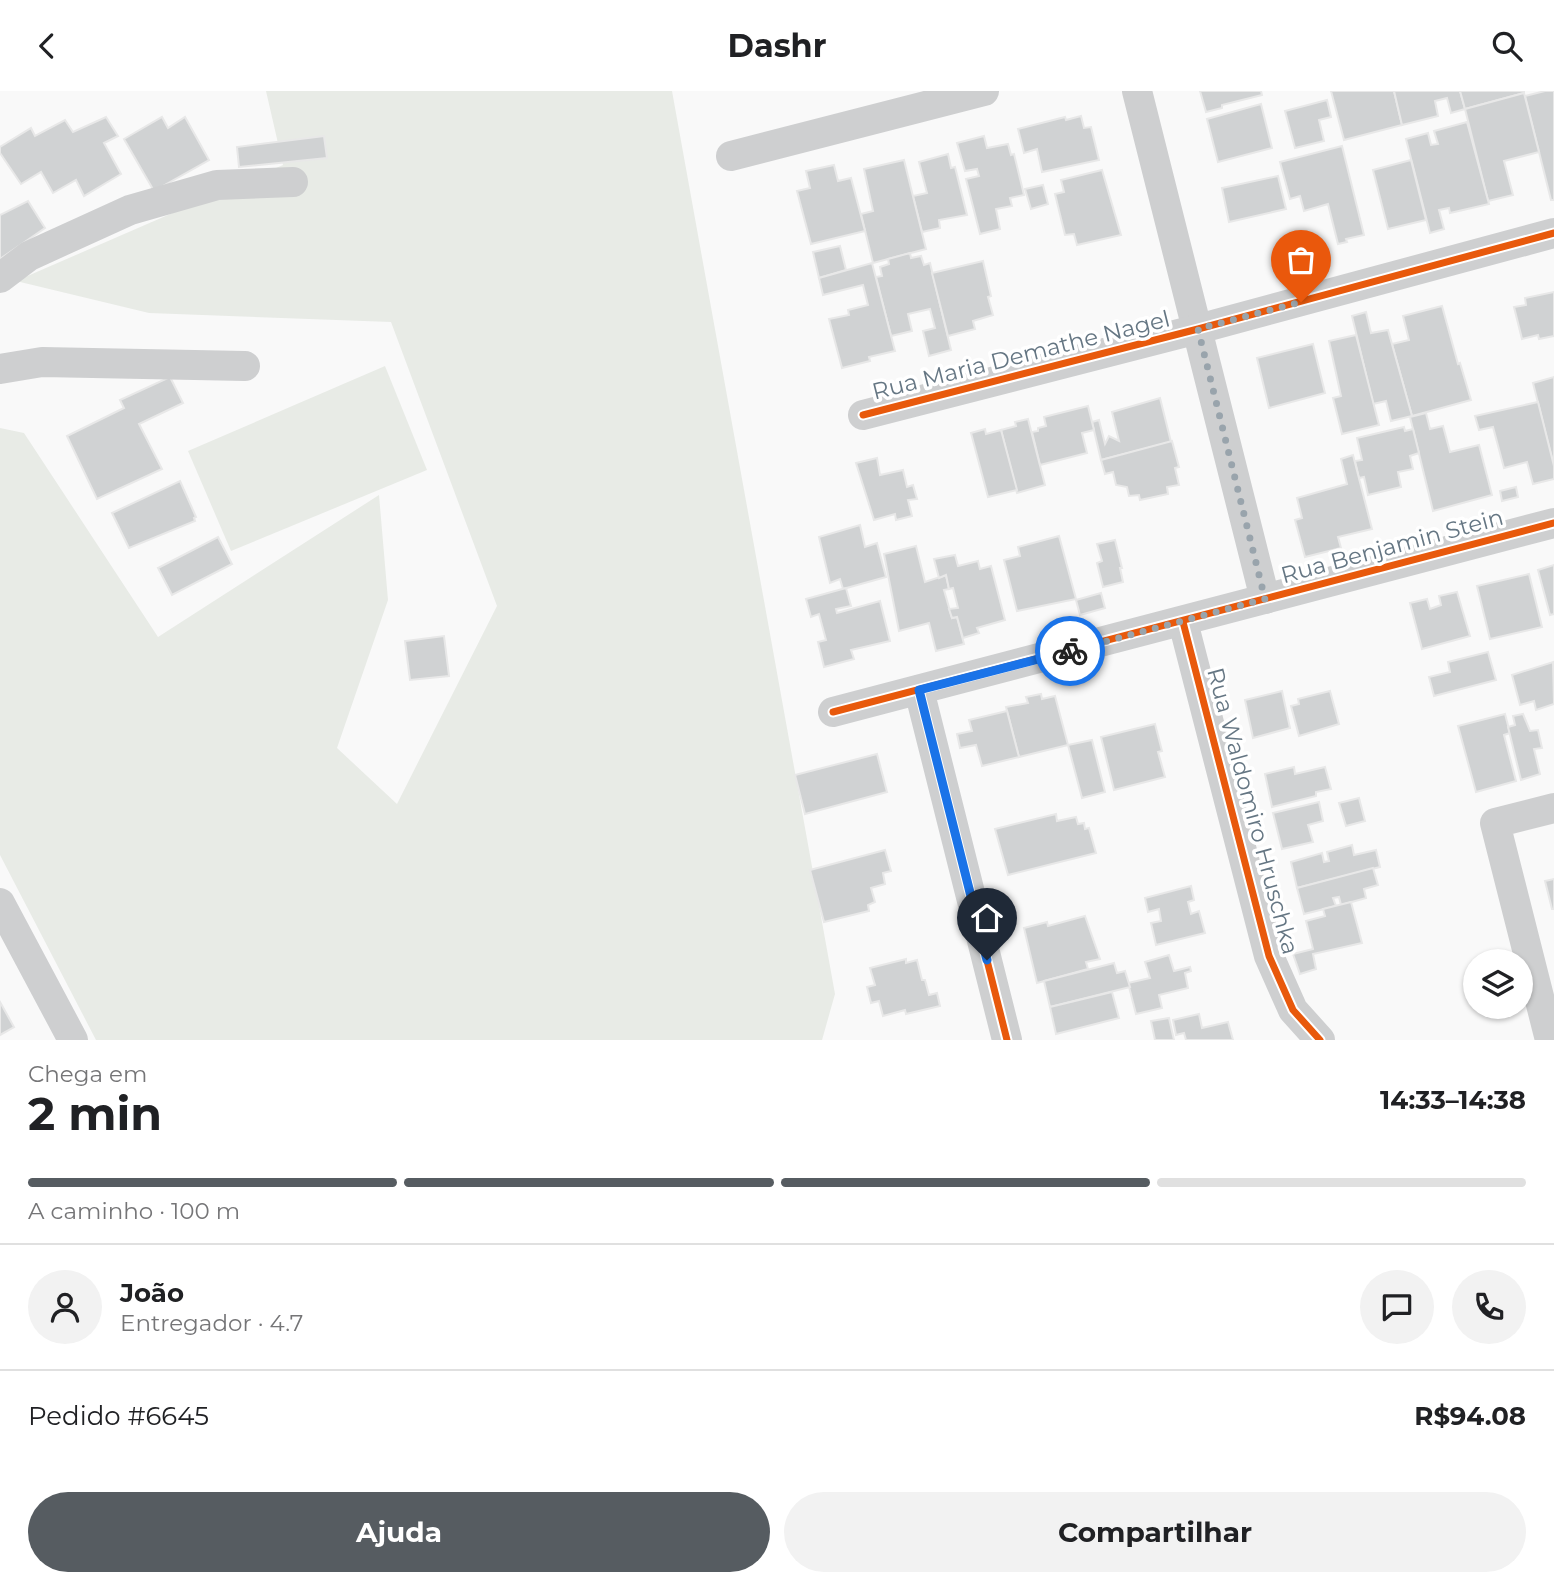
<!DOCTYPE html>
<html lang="pt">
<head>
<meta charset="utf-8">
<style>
	body { margin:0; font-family:Montserrat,sans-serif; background:#f2f2f2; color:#202124; height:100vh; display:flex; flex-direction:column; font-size:26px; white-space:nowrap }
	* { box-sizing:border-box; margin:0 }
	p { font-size:23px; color:#757577 }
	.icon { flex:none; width:38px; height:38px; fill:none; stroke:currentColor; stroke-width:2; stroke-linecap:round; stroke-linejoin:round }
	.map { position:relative; height:949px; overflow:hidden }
	.drawer { display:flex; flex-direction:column; background:#fff; flex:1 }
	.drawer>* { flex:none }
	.controls { position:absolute; left:1463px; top:858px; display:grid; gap:14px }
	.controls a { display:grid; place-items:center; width:70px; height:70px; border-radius:50%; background:#fff; box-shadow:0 2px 5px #0004; font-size:35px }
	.pin { position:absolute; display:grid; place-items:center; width:60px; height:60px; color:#fff; margin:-72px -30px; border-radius:50% 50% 50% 0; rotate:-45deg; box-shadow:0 0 7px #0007 }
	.pin .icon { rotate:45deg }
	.courier { position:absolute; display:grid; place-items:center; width:70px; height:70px; margin:-35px; border:5px solid #1a73e8; border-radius:50%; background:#fff; color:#222; box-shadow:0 2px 9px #0007 }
	.headline em { font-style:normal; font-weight:700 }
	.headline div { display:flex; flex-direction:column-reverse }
	.headline { display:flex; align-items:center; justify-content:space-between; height:119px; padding:0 28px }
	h1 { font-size:46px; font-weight:700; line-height:52px }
	.bar { display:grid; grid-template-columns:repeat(4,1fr); gap:10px 7px; align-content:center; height:84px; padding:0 28px }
	.bar i { height:9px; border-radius:5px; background:#e0e0e0 }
	.bar .current { background:#565c61 }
	.bar p { grid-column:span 4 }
	.line { display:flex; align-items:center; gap:18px; padding:0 28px; border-top:2px solid #e0e0e0 }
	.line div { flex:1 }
	.round { display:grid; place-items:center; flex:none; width:74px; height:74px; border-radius:37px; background:#f2f2f2 }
	.action { display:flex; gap:14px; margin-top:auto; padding:14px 28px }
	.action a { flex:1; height:80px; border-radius:42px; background:#565c61; color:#fff; font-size:28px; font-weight:700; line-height:80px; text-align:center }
	.action a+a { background:#f2f2f2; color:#202124 }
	header { display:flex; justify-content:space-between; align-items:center; height:91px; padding:0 28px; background:#fff; font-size:32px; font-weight:700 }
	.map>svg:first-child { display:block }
	.green { fill:#e8ebe6 }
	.building { fill:#d0d2d3; stroke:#e8e8e8; stroke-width:2 }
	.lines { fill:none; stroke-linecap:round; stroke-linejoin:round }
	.minor { stroke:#cecfd0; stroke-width:30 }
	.cycleway-casing { stroke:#fff; stroke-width:11 }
	.cycleway { stroke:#e8590c; stroke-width:7 }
	.done { stroke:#99a4ac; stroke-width:7; stroke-dasharray:0 12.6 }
	.route { stroke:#1a73e8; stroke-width:9 }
	.labels { text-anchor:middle; stroke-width:7; stroke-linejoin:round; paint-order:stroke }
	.street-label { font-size:23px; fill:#657683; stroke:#fff }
</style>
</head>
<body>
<header><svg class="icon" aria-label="back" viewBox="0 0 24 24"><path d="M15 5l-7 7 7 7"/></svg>Dashr<svg class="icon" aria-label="search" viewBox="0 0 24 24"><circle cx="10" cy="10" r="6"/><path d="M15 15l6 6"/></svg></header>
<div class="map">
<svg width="1554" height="949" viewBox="0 0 1554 949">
	<rect width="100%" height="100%" fill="#f9f9f9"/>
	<g class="green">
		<polygon points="266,0 672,0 835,903 822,949 96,949 0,764 0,337 24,342 158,546 379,404 388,509 337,657 397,713 497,515 391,231 149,222 16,190 283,74"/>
		<polygon points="385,275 427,379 231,460 188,360"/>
	</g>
	<g class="building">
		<polygon points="1200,0 1261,0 1262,4 1222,14 1222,17 1206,21"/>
		<polygon points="1331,0 1394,0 1402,34 1344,49"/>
		<polygon points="1394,0 1460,0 1465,18 1451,22 1447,7 1435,10 1438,25 1402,34"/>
		<polygon points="1460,0 1524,0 1524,2 1465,18"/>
		<polygon points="1545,0 1554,0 1554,109 1551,109 1525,5"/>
		<polygon points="1524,2 1539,61 1504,70 1513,104 1488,110 1465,18"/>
		<polygon points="1327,9 1331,26 1319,29 1324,50 1295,57 1285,20"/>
		<polygon points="1261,13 1272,57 1218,71 1207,28"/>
		<polygon points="1081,25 1084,37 1091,36 1099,69 1042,81 1037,58 1024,62 1018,38 1065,26 1066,29"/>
		<polygon points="106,26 118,45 104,52 121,83 84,105 76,89 53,102 41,81 21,93 0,62 0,56 31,37 35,45 65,29 73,41"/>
		<polygon points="162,26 168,37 185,26 209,69 154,100 124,48"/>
		<polygon points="1467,31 1489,113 1450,122 1449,117 1439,119 1444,138 1430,142 1406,48 1428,42 1431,54 1438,53 1434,40"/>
		<polygon points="324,45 327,67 239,76 237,56"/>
		<polygon points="984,45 987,57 1008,53 1011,64 1014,63 1024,104 1010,107 1012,115 996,118 1000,138 980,143 966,88 979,85 977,78 965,80 957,52"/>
		<polygon points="1342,55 1364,144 1346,148 1347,151 1338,153 1328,113 1304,120 1300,105 1290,108 1280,71"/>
		<polygon points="948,63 951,77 955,76 967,124 939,129 940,137 922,141 913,105 927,102 919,71"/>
		<polygon points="904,69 926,158 873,172 861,123 873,120 864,78"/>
		<polygon points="1411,69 1426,129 1388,138 1373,79"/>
		<polygon points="834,74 838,90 851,87 865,140 811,153 797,100 810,97 806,80"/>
		<polygon points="1102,79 1121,144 1077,154 1074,143 1065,144 1055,103 1064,101 1061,89"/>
		<polygon points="1278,85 1286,118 1229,131 1222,97"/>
		<polygon points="1043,94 1048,113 1031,118 1025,98"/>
		<polygon points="28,110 45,137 0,168 0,124"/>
		<polygon points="840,155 846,179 819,187 813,161"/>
		<polygon points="910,162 911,167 921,165 924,174 930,172 951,259 929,265 923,240 935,237 930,218 908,223 912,240 891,245 876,186 882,185 880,176 889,173 888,168"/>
		<polygon points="983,170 991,205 988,206 993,224 973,230 975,238 948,245 932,182"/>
		<polygon points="872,172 895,260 869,266 870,270 842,277 829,228 849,224 848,219 868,214 863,194 823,204 819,187"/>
		<polygon points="1554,201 1554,245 1539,248 1538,244 1522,248 1514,216 1526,214 1525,207"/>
		<polygon points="1442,215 1458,273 1460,272 1471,309 1412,325 1392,253 1409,249 1403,225"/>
		<polygon points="1366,221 1371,242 1388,239 1412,325 1391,330 1386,310 1373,313 1352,225"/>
		<polygon points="1356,244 1379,334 1342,343 1333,307 1341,305 1329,250"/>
		<polygon points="1313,253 1325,302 1269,317 1257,267"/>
		<polygon points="170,286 183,312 139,333 162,378 97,408 67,345 124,317 120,309"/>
		<polygon points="1554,286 1554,375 1533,292"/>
		<polygon points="1160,307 1171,351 1101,369 1092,331 1099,329 1105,353 1109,345 1119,350 1112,321"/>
		<polygon points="1538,311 1554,375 1554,388 1533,393 1527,371 1504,377 1493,336 1479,339 1475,325"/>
		<polygon points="1088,315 1094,339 1082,342 1087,362 1040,374 1032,341 1038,340 1038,337 1046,335 1044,326"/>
		<polygon points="1426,322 1430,338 1443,335 1450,361 1479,354 1492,404 1433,420 1410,326"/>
		<polygon points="1028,328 1045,394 1017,402 1001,339 1016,335 1015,331"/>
		<polygon points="1404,336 1405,340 1413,338 1419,362 1410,365 1413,378 1398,381 1401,396 1368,404 1364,386 1359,387 1355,370 1362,369 1357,347"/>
		<polygon points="985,338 986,343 1001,339 1017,399 988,406 971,342"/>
		<polygon points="1172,350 1179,376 1175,377 1179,394 1167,396 1168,403 1140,409 1139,404 1129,405 1127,396 1116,394 1113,381 1105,383 1101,369"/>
		<polygon points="1353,364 1372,438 1338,446 1341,457 1305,466 1295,429 1302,427 1297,407 1347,393 1341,368"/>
		<polygon points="877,367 880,384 903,379 907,396 913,394 917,408 908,409 912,425 896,429 895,423 874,429 856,372"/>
		<polygon points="180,390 196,426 194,427 195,430 129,457 112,422"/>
		<polygon points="1516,396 1518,406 1502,410 1500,400"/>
		<polygon points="860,434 865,456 877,452 886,486 843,498 840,488 830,492 819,446"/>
		<polygon points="1059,445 1076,508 1017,520 1004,469 1020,465 1018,456"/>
		<polygon points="218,446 232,473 172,504 158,477"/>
		<polygon points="1115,449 1122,477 1120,477 1123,491 1103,496 1097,472 1102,470 1097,453"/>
		<polygon points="916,455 925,491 946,484 949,498 944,499 952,527 957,526 964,553 936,560 929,532 899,540 884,463"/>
		<polygon points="955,464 958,475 978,470 980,478 991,475 1005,529 977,537 979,542 963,547 957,526 952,527 949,518 958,517 953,497 949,498 946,484 939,487 934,468"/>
		<polygon points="1554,474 1554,523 1550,524 1538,479"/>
		<polygon points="1529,483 1542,536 1490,548 1477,495"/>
		<polygon points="846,497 851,515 836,518 837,522 880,510 890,550 851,559 854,568 824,576 818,551 826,549 819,523 811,526 806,508"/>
		<polygon points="1457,501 1470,545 1422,558 1410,512 1427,508 1430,518 1441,514 1439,505"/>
		<polygon points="1101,502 1105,517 1080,524 1076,509"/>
		<polygon points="444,545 449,585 410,589 405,550"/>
		<polygon points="1488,561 1496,589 1434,605 1429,586 1450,581 1448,571"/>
		<polygon points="1553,571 1554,613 1536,619 1534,610 1520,614 1512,584"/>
		<polygon points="1282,600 1290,637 1253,647 1245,609"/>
		<polygon points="1330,600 1339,633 1299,645 1291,615 1299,613 1298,608"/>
		<polygon points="1041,603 1042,608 1055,605 1068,654 1019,666 1006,616 1028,612 1026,606"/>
		<polygon points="1007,620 1019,666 982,675 976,654 960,657 957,643 972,640 969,629"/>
		<polygon points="1505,623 1510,642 1504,644 1516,690 1476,701 1458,635"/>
		<polygon points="1523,623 1530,640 1538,639 1542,657 1534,658 1540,683 1521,689 1508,636 1515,634 1513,625"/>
		<polygon points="1155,633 1162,660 1158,661 1165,686 1114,699 1101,646"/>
		<polygon points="1092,649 1105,701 1082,707 1068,654"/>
		<polygon points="877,663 887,701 805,723 795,684"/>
		<polygon points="1294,676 1295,683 1325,676 1331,698 1316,701 1316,705 1272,716 1265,683"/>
		<polygon points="1359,707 1365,730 1346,735 1339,712"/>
		<polygon points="1319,711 1323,730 1308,734 1313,751 1282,758 1273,722"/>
		<polygon points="1056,723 1057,730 1076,726 1078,733 1084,732 1085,738 1089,737 1096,762 1008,784 995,738"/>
		<polygon points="1352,754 1354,764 1376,759 1380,776 1297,797 1291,771 1322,762 1324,771 1329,770 1327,761"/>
		<polygon points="885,759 891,780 883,782 885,793 871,797 875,811 868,814 869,820 824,831 810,779"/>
		<polygon points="1373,777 1378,794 1364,798 1366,807 1341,814 1339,806 1333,807 1336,815 1304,823 1297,797"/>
		<polygon points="1554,788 1554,818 1552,818 1545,790"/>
		<polygon points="1191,795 1194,809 1188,811 1191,823 1199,820 1205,842 1156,854 1151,832 1161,830 1159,818 1148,821 1145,807"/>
		<polygon points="1351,811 1362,852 1313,863 1316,878 1300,883 1293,863 1313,858 1306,830 1325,825 1323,818"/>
		<polygon points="1085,825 1100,868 1086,871 1088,878 1037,892 1024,837 1047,831 1048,835"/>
		<polygon points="1169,864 1174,880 1190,876 1191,880 1185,882 1188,897 1159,904 1162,917 1136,923 1128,892 1150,887 1145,871"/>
		<polygon points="906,868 906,872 917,869 922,889 925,889 929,904 937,902 940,915 906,923 905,919 883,925 879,910 871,912 867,896 875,894 870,877"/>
		<polygon points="1114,872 1117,882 1125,880 1130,896 1050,916 1044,890"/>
		<polygon points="1112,901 1119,927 1056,943 1050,916"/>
		<polygon points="0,911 14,936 0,944"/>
		<polygon points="1199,923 1202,937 1228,931 1233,949 1186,949 1184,942 1176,944 1173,929"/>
		<polygon points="1169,927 1174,949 1155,949 1151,930"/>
	</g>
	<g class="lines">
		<g class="minor">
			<polyline points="1137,0 1265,508"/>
			<polyline points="731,65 984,0"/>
			<polyline points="0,187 29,165 130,119 217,94 293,91"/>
			<polyline points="0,278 42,271 245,275"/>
			<polyline points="863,324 1198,238 1554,142"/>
			<polyline points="1183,531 1269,865 1293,919 1320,949"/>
			<polyline points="919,599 1007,949"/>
			<polyline points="833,621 1554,432"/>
			<polyline points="0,812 73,949"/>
			<polyline points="1550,949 1495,732 1554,717"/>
		</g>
		<g class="cycleway-casing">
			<g id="cycleway">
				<polyline points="863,324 1198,238 1554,142"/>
				<polyline points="1183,531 1269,865 1293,919 1320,949"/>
				<polyline points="919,599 1007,949"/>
				<polyline points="833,621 1554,432"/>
			</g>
		</g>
		<use href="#cycleway" class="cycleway"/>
	</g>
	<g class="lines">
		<polyline class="done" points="1070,560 1265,508 1198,238 1301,211"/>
		<polyline class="route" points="987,869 919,599 1070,560"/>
	</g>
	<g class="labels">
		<g class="street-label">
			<text transform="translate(1021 264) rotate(-14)" y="8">Rua Maria Demathe Nagel</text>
			<text transform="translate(1392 455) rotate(-15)" y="8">Rua Benjamin Stein</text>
			<text transform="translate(1253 720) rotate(75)" y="8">Rua Waldomiro Hruschka</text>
		</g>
	</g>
</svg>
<div class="controls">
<a><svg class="icon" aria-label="layers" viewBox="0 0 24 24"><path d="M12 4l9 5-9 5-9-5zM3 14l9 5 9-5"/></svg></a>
</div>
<div class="pin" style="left:1301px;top:211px;background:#ea580c"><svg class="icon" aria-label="bag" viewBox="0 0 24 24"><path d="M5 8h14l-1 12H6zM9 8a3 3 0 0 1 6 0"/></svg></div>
<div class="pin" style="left:987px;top:869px;background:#1f2937"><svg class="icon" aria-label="home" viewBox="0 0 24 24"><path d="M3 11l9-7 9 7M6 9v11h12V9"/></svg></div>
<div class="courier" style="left:1070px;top:560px"><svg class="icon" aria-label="bike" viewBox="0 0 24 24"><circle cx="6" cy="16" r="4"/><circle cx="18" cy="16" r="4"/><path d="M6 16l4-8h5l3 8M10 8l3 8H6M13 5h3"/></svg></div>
</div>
<section class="drawer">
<div class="headline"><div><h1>2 min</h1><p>Chega em</p></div><em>14:33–14:38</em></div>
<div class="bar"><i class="current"></i><i class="current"></i><i class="current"></i><i></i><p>A caminho · 100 m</p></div>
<div class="line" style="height:126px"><a class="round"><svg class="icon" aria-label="person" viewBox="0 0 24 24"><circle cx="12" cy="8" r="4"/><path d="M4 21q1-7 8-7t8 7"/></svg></a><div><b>João</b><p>Entregador · 4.7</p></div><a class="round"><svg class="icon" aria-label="chat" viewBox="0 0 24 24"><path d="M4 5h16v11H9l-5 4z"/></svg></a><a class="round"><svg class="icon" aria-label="phone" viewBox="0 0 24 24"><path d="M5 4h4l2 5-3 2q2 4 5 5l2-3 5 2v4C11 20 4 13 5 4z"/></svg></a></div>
<div class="line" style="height:91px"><div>Pedido #6645</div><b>R$94.08</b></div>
<div class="action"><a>Ajuda</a><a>Compartilhar</a></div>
</section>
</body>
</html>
